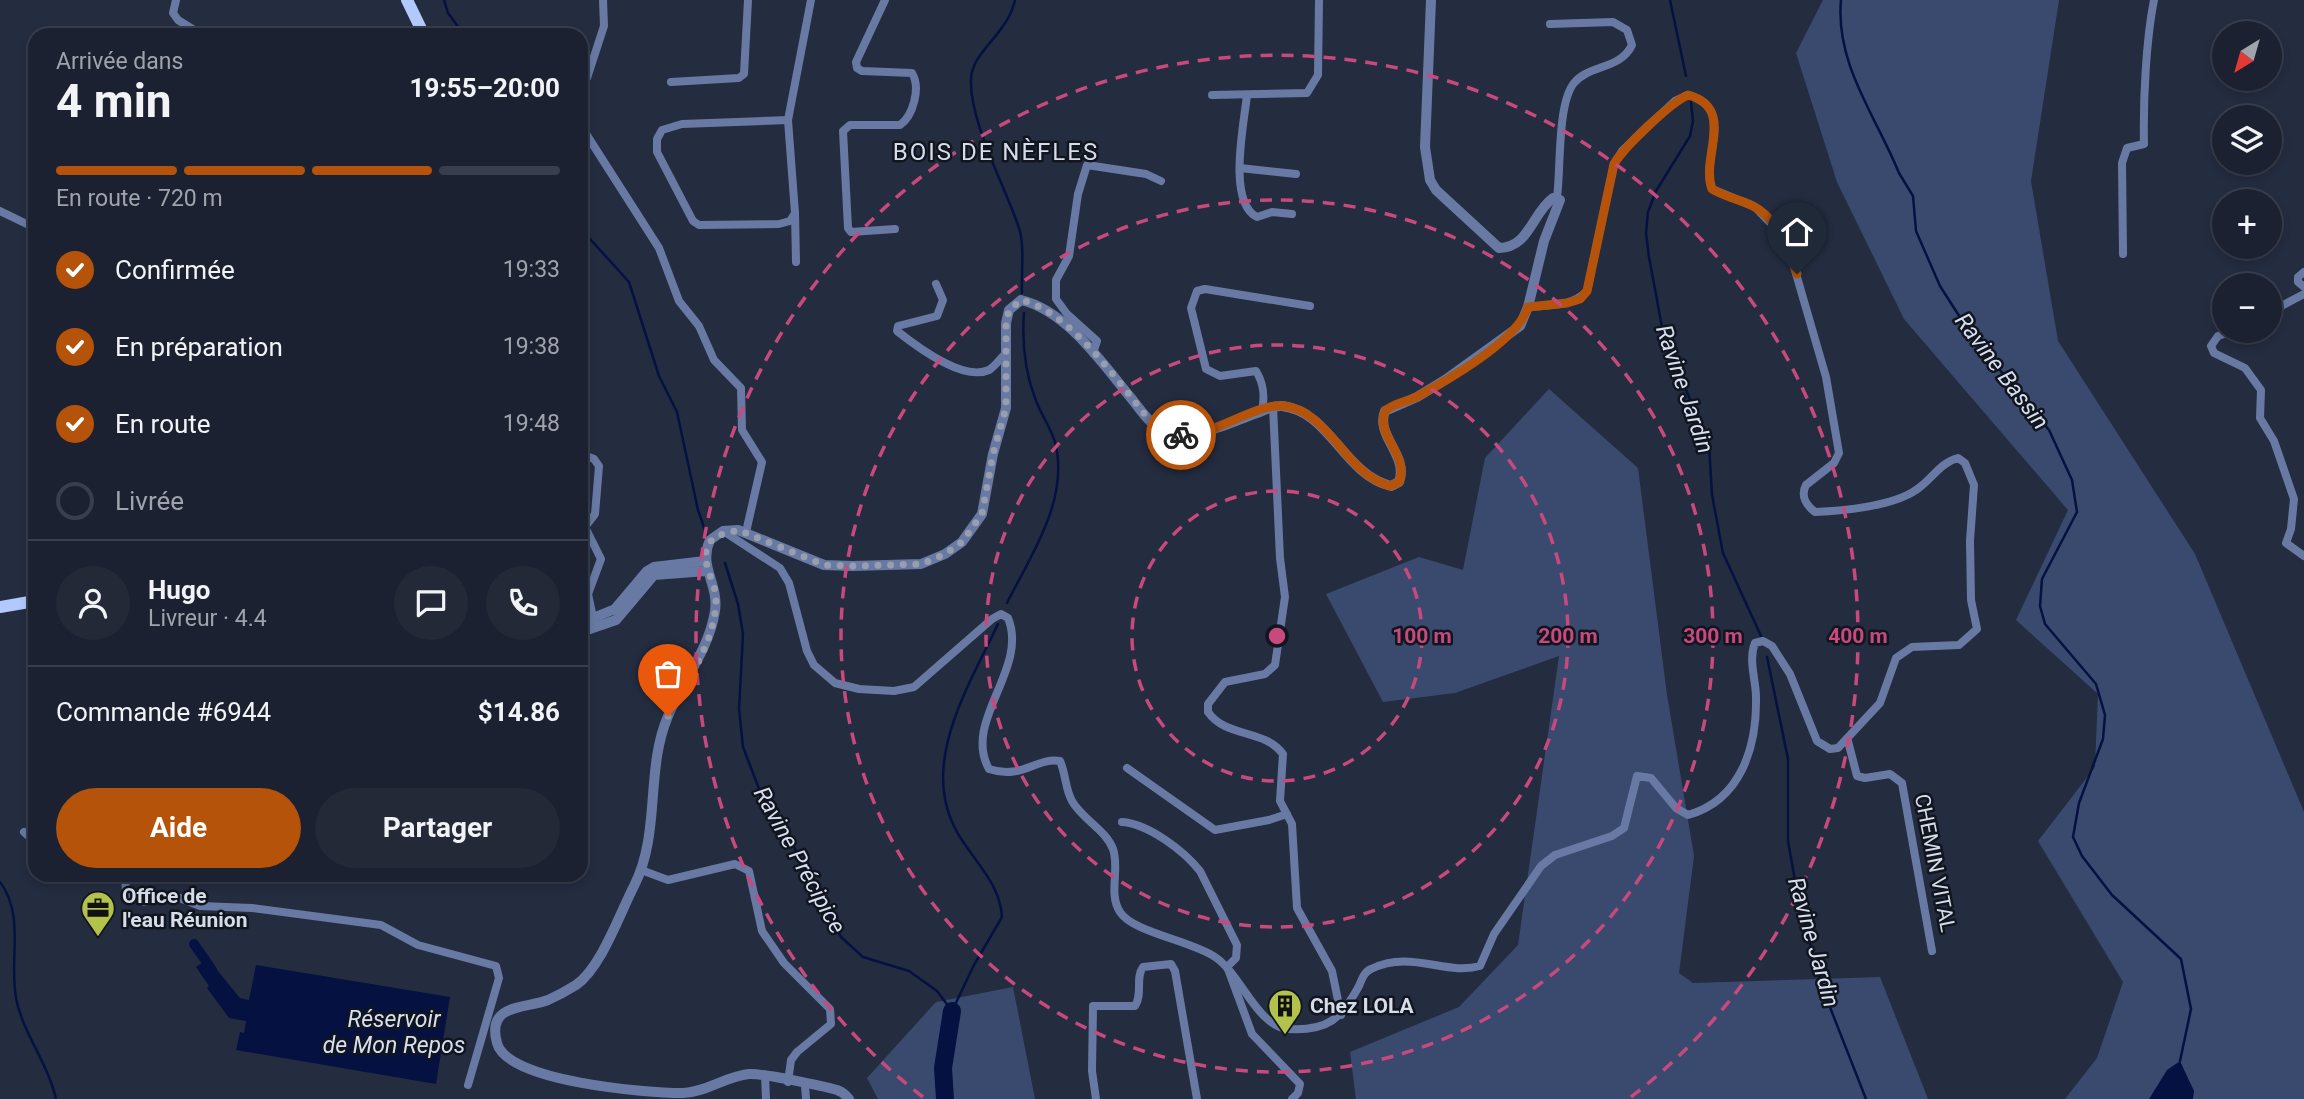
<!DOCTYPE html>
<html lang="fr">
<head>
<meta charset="utf-8">
<style>
	body { margin:0; font-family:Roboto,sans-serif; background:#242938; color:#f1f3f6; height:100vh; display:flex; flex-direction:column; font-size:26px; white-space:nowrap }
	* { box-sizing:border-box; margin:0 }
	p { font-size:23px; color:#a0a3ab }
	.icon { flex:none; width:38px; height:38px; fill:none; stroke:currentColor; stroke-width:2; stroke-linecap:round; stroke-linejoin:round }
	.map { position:relative; flex:1; overflow:hidden }
	.side { position:absolute; left:28px; top:28px; width:560px; height:854px; display:flex; flex-direction:column; background:#1b2130; border-radius:21px; box-shadow:0 4px 10px #0003,0 0 0 2px #393e4c }
	.side>* { flex:none }
	.needle { width:46px; rotate:217deg }
	.controls { position:absolute; left:2212px; top:21px; display:grid; gap:14px }
	.controls a { display:grid; place-items:center; width:70px; height:70px; border-radius:50%; background:#1b2130; box-shadow:0 4px 10px #0003,0 0 0 2px #393e4c; font-size:35px }
	.pin { position:absolute; display:grid; place-items:center; width:60px; height:60px; color:#fff; margin:-72px -30px; border-radius:50% 50% 50% 0; rotate:-45deg; box-shadow:0 0 7px #0007 }
	.pin .icon { rotate:45deg }
	.courier { position:absolute; display:grid; place-items:center; width:70px; height:70px; margin:-35px; border:5px solid #b45309; border-radius:50%; background:#fff; color:#222; box-shadow:0 2px 9px #0007 }
	.headline em { font-style:normal; font-weight:700 }
	.headline div { display:flex; flex-direction:column-reverse }
	.headline { display:flex; align-items:center; justify-content:space-between; height:119px; padding:0 28px }
	h1 { font-size:46px; font-weight:700; line-height:52px }
	.bar { display:grid; grid-template-columns:repeat(4,1fr); gap:10px 7px; align-content:center; height:84px; padding:0 28px }
	.bar i { height:9px; border-radius:5px; background:#393e4c }
	.bar .active { background:#b45309 }
	.bar p { grid-column:span 4 }
	.line { display:flex; align-items:center; gap:18px; padding:0 28px; border-top:2px solid #393e4c }
	.line div { flex:1 }
	.round { display:grid; place-items:center; flex:none; width:74px; height:74px; border-radius:37px; background:#242938 }
	ol { padding:0 28px; list-style:none }
	li { display:flex; align-items:center; gap:21px; height:77px }
	li p { margin-inline-start:auto }
	li .icon { padding:7px; border-radius:50%; background:#b45309; color:#fff; stroke-width:4 }
	li:last-child { color:#a0a3ab }
	li i { width:38px; height:38px; border:4px solid #393e4c; border-radius:50% }
	.primary-button { display:flex; gap:14px; margin-top:auto; padding:14px 28px }
	.primary-button a { flex:1; height:80px; border-radius:42px; background:#b45309; color:#fff; font-size:28px; font-weight:700; line-height:80px; text-align:center }
	.primary-button a+a { background:#242938; color:#f1f3f6 }
	.map>svg:first-child { display:block }
	.green { fill:#3a4a6f }
	.water { fill:#051241 }
	.lines { fill:none; stroke-linecap:round; stroke-linejoin:round }
	.stream { stroke:#051241; stroke-width:2.5 }
	.canal { stroke:#051241; stroke-width:10 }
	.river { stroke:#051241; stroke-width:18 }
	.minor { stroke:#687aa4; stroke-width:8 }
	.tertiary { stroke:#687aa4; stroke-width:10 }
	.primary { stroke:#b2c9fd; stroke-width:12 }
	.done { stroke:#989eae; stroke-width:7; stroke-dasharray:0 12.6 }
	.route { stroke:#b45309; stroke-width:9 }
	.ring { fill:none; stroke:#c7497e; stroke-width:3.5; stroke-dasharray:12 9 }
	.labels { text-anchor:middle; stroke-width:5; stroke-linejoin:round; paint-order:stroke }
	.street-label { font-size:21px; fill:#d6dce9; stroke:#11151e }
	.poi-label { font-size:21px; font-weight:bold; fill:#d6dce9; stroke:#11151e; text-anchor:start }
	.water-label { font-size:23px; font-style:italic; fill:#d8dff0; stroke:#11151e }
	.quarter-label { font-size:24px; letter-spacing:2px; fill:#d6dce9; stroke:#11151e }
	.centre { fill:#c7497e; stroke:#11151e; stroke-width:3.5 }
	.ring-label { font-size:21px; text-anchor:middle; font-weight:bold; fill:#c7497e; stroke:#11151e; stroke-width:5; stroke-linejoin:round; paint-order:stroke }
</style>
</head>
<body>
<div class="map">
<svg width="2304" height="1099" viewBox="0 0 2304 1099">
	<rect width="100%" height="100%" fill="#242c40"/>
	<g class="green">
		<polygon points="1823,0 2059,0 2031,181 2058,341 2195,554 2304,812 2304,1099 2065,1099 2097,1058 2123,982 2038,841 2095,767 2098,694 2016,620 2068,510 1904,319 1837,182 1796,53"/>
		<polygon points="1549,389 1638,468 1667,695 1694,856 1679,973 1693,983 1880,977 1928,1099 1356,1099 1350,1052 1459,1007 1518,945 1559,656 1455,693 1383,702 1326,594 1419,557 1463,570 1485,458"/>
		<polygon points="1013,987 1035,1099 878,1099 867,1078 936,1002"/>
	</g>
	<g class="water">
		<polygon points="208,959 240,998 249,1000 256,965 450,997 436,1084 236,1050 240,1032 244,1033 246,1021 229,1018 207,988 209,986 196,967"/>
		<polygon points="2180,1061 2194,1091 2193,1099 2149,1099 2167,1070"/>
	</g>
	<g class="lines">
		<g class="stream">
			<polyline points="444,0 448,13 464,35"/>
			<path d="M 1015,0 C 1008,34 972,51 971,79 C 969,121 1005,186 1019,228 C 1025,247 1021,273 1022,293"/>
			<polyline points="1670,0 1686,76"/>
			<path d="M 1841,0 C 1835,64 1876,116 1899,173 L 1913,196 L 1916,231 L 1940,286 L 1972,336 L 2049,430 L 2072,480 L 2077,512 L 2042,579 L 2040,606 L 2045,624 L 2096,684 L 2105,715 L 2103,739 L 2079,803 L 2073,837 L 2082,856 L 2112,895 L 2181,959 L 2191,1009 L 2180,1061"/>
			<polyline points="1691,102 1693,121 1690,136 1656,191 1648,212 1646,233 1649,257 1664,338 1709,444 1712,495 1723,553 1761,636"/>
			<polyline points="581,229 629,282 659,376 677,412 698,510 708,539"/>
			<path d="M 725,563 L 738,604 L 743,634 L 739,709 L 743,747 L 761,794 L 786,832 L 841,937 L 863,957 L 909,971 L 937,991 L 952,1011 L 974,965 L 1002,917 C 1000,884 976,863 960,837 C 916,768 968,688 998,624"/>
			<path d="M 1007,603 C 1031,555 1070,499 1055,442 C 1050,426 1040,413 1035,398 C 1025,372 1022,341 1024,313"/>
			<polyline points="1767,657 1788,759 1788,841 1800,909 1824,992 1866,1099"/>
			<path d="M 0,882 C 25,915 9,960 16,998 C 23,1034 48,1063 56,1099"/>
		</g>
		<polyline class="canal" points="194,944 212,970"/>
		<polyline class="river" points="945,1099 943,1068 952,1011"/>
		<g class="minor">
			<polyline points="176,0 173,13 178,20 202,35"/>
			<path d="M 885,0 L 856,62 L 857,68 L 862,71 L 912,73 C 921,88 913,116 900,125 L 850,125 L 843,131 L 848,228 L 851,232 L 895,229"/>
			<path d="M 1550,24 L 1613,22 L 1627,30 L 1632,45 C 1620,70 1590,64 1574,83 C 1557,104 1561,170 1557,197"/>
			<polyline points="274,35 286,32 293,35"/>
			<polyline points="671,82 739,78 744,74 748,0"/>
			<polyline points="581,84 587,78 604,26 603,0"/>
			<polyline points="1212,95 1307,93 1318,75 1319,0"/>
			<path d="M 1247,95 C 1244,124 1227,202 1257,217 L 1272,212 L 1292,214"/>
			<polyline points="788,120 682,124 662,130 657,139 657,152 693,221 699,225 779,224 790,221 795,213 788,120 811,0"/>
			<polyline points="581,126 659,248 679,301 699,326 714,360 741,388 742,430 762,462 746,532"/>
			<polyline points="1240,168 1296,174"/>
			<polyline points="0,211 35,228"/>
			<polyline points="795,213 796,262"/>
			<path d="M 2123,254 L 2122,163 L 2127,148 L 2144,144 C 2143,102 2146,40 2154,0"/>
			<polyline points="2304,272 2298,277 2298,282 2304,287"/>
			<path d="M 936,284 L 943,300 L 937,316 L 898,326 L 897,331 C 916,346 963,382 989,370 C 994,367 1000,359 1005,354"/>
			<polyline points="2270,312 2304,294"/>
			<polyline points="2233,331 2218,336 2211,346 2214,353 2245,368 2261,390 2260,418 2274,441 2294,499 2291,529 2286,543 2304,556"/>
			<polyline points="1093,353 1097,341 1067,314 1056,299 1056,280 1069,256 1078,194 1087,165 1146,174 1161,181"/>
			<path d="M 1273,406 L 1280,558 L 1285,597 L 1275,665 L 1265,674 L 1225,682 L 1208,704 L 1208,712 C 1226,738 1265,729 1283,754 L 1280,801 L 1292,824 L 1297,908 L 1332,971 L 1341,1015"/>
			<path d="M 1262,411 C 1265,396 1264,384 1256,371 L 1220,376 L 1206,369 L 1191,308 L 1197,291 L 1205,289 L 1310,306"/>
			<polyline points="581,446 584,455 594,459 599,466 595,514 585,527 601,559 588,594 594,622"/>
			<path d="M 723,531 L 780,568 L 789,583 L 807,651 L 814,665 L 835,683 L 859,689 L 894,691 L 914,687 L 992,619 L 1001,614 L 1008,618 C 1029,669 962,721 989,769 C 1022,780 1036,757 1060,761 C 1066,774 1065,789 1072,801 C 1082,819 1106,830 1113,849 C 1120,869 1108,894 1120,912 C 1132,932 1192,941 1215,957 C 1241,974 1257,1027 1289,1029 C 1328,1031 1341,1019 1359,986 C 1362,979 1364,972 1371,969 C 1411,949 1446,976 1480,966 L 1494,934 L 1541,866 L 1555,855 L 1612,836 L 1624,828 L 1637,776 L 1651,778 L 1676,808 L 1688,815 C 1741,800 1757,747 1756,697 C 1756,680 1748,660 1755,643 L 1763,641 L 1772,646 L 1790,674 L 1817,741 L 1830,749 L 1838,748 L 1880,703 L 1896,658 L 1912,647 L 1959,645 L 1977,629 L 1971,600 L 1970,541 L 1974,485 L 1965,463 L 1958,458 C 1939,463 1932,480 1916,490 C 1893,506 1843,511 1815,512 C 1807,506 1800,496 1806,485 L 1834,463 L 1839,453 L 1826,377 L 1790,253 L 1779,232 L 1755,207 L 1712,189 C 1700,158 1737,108 1688,95 L 1675,101 L 1622,151 L 1614,164 L 1587,291 C 1572,307 1549,305 1528,307"/>
			<polyline points="1848,741 1857,776 1865,778 1890,774 1902,783 1932,951"/>
			<polyline points="1127,768 1215,830 1269,820 1287,814"/>
			<path d="M 1122,822 C 1149,824 1184,851 1200,871 L 1237,945 L 1236,958 L 1228,966"/>
			<polyline points="24,832 35,842"/>
			<polyline points="641,870 668,880 735,864 749,871 762,931 784,963 830,1009 831,1024 797,1052 791,1060 788,1082"/>
			<polyline points="125,875 126,893 144,902 172,895 200,906 252,908 381,925 418,945 496,966 499,978 468,1085"/>
			<polyline points="1228,969 1252,1034 1300,1084 1298,1093 1292,1099"/>
			<polyline points="765,1075 766,1099"/>
			<polyline points="805,1085 806,1099"/>
			<path d="M 1096,1099 L 1092,1071 L 1093,1006 L 1135,1006 C 1143,994 1135,978 1143,967 L 1171,964 L 1175,971 L 1197,1099"/>
		</g>
		<g class="tertiary">
			<polyline points="581,623 615,609 647,571 654,567 705,561"/>
			<polyline points="581,632 616,620 654,575 707,571"/>
			<path d="M 849,1099 C 846,1095 843,1092 837,1090 C 823,1086 762,1073 749,1074 C 726,1076 707,1092 683,1093 C 647,1093 507,1082 497,1043 C 486,1003 525,1009 548,1000 C 557,996 568,990 576,985 C 601,968 620,913 634,886 C 661,833 645,770 668,716 C 683,680 709,650 715,611 C 719,584 698,566 710,540 L 723,531 L 738,530 L 824,565 L 853,566 L 921,564 L 945,554 L 962,542 L 982,514 L 993,454 L 1006,408 L 1006,323 L 1009,310 L 1021,300 C 1067,311 1102,363 1131,398 C 1139,408 1148,422 1160,429 C 1189,445 1228,423 1257,413 C 1266,410 1272,405 1282,406 C 1330,411 1344,475 1391,486 L 1399,482 C 1409,455 1375,436 1385,411 L 1417,397 L 1445,380 L 1520,326 L 1528,307 L 1544,241 L 1560,200 L 1553,198 C 1532,213 1529,248 1499,248 L 1436,190 L 1430,180 L 1425,147 L 1431,0"/>
		</g>
		<g class="primary">
			<polyline points="407,0 424,35"/>
			<polyline points="0,607 35,601"/>
		</g>
	</g>
	<g class="lines">
		<path class="done" d="M 668,716 C 687,681 715,642 716,601 C 717,578 692,555 716,536 L 738,530 L 824,565 L 853,566 L 922,564 L 945,554 L 962,542 L 982,514 L 993,454 L 1006,408 L 1006,323 L 1009,310 L 1021,300 C 1071,312 1119,383 1151,422 L 1159,429 L 1181,435"/>
		<path class="route" d="M 1181,435 C 1213,437 1256,402 1285,406 C 1331,413 1345,475 1391,486 L 1399,482 C 1410,455 1375,436 1385,411 C 1395,402 1409,402 1420,395 C 1451,378 1518,340 1528,307 L 1567,303 L 1580,299 L 1587,291 L 1614,164 C 1624,147 1670,103 1688,95 C 1737,108 1700,158 1712,189 C 1725,197 1739,199 1753,206 C 1777,218 1789,250 1797,274"/>
	</g>
	<g class="ring">
		<circle cx="1277" cy="636" r="145"/>
		<circle cx="1277" cy="636" r="291"/>
		<circle cx="1277" cy="636" r="436"/>
		<path d="M923 1097A581 581 0 1 1 1631 1097"/>
	</g>
	<defs>
		<g id="office-pin" transform="scale(1.75)"><path d="M0 17L-7.5 6A9.5 9.5 0 1 1 7.5 6Z" fill="#b3c24b" stroke="#11151e"/><path d="M-6-3h4V-5.5h4V-3h4V5H-6ZM-1-4.5V-3h2v-1.5ZM-6 0V1H6V0Z" fill="#111"/></g>
		<g id="building-pin" transform="scale(1.75)"><path d="M0 17L-7.5 6A9.5 9.5 0 1 1 7.5 6Z" fill="#b3c24b" stroke="#11151e"/><path d="M-4-6H4V6H1V3H-1V6H-4ZM-2.5-4.3h1.7v1.8h-1.7ZM.8-4.3h1.7v1.8H.8ZM-2.5-1h1.7V.8h-1.7ZM.8-1h1.7V.8H.8Z" fill="#111"/></g>
	</defs>
	<g fill-rule="evenodd">
		<use href="#office-pin" x="98" y="908"/>
		<use href="#building-pin" x="1285" y="1006"/>
	</g>
	<g class="labels">
		<g class="street-label">
			<text transform="translate(1935 863) rotate(79)" y="7">CHEMIN VITAL</text>
		</g>
		<g class="poi-label">
			<text x="122" y="903">Office de<tspan x="122" dy="24">l'eau Réunion</tspan></text>
			<text x="1310" y="1013">Chez LOLA</text>
		</g>
		<g class="water-label">
			<text transform="translate(2002 371) rotate(53)" y="8">Ravine Bassin</text>
			<text transform="translate(1685 389) rotate(71)" y="8">Ravine Jardin</text>
			<text transform="translate(800 860) rotate(61)" y="8">Ravine Précipice</text>
			<text transform="translate(1814 942) rotate(74)" y="8">Ravine Jardin</text>
			<text x="394" y="1027">Réservoir<tspan x="394" dy="26">de Mon Repos</tspan></text>
		</g>
		<g class="quarter-label">
			<text x="996" y="160">BOIS DE NÈFLES</text>
		</g>
	</g>
	<circle cx="1277" cy="636" r="10" class="centre"/>
	<g class="ring-label">
		<text x="1422" y="643">100 m</text>
		<text x="1568" y="643">200 m</text>
		<text x="1713" y="643">300 m</text>
		<text x="1858" y="643">400 m</text>
	</g>
</svg>
<div class="controls">
<a><svg class="needle" viewBox="-14 -14 28 28"><path d="M0-13l5 13h-10z" fill="#e53935"/><path d="M0 13l5-13h-10z" fill="#a0a3ab"/></svg></a>
<a><svg class="icon" aria-label="layers" viewBox="0 0 24 24"><path d="M12 4l9 5-9 5-9-5zM3 14l9 5 9-5"/></svg></a>
<a>+</a>
<a>−</a>
</div>
<div class="pin" style="left:668px;top:716px;background:#ea580c"><svg class="icon" aria-label="bag" viewBox="0 0 24 24"><path d="M5 8h14l-1 12H6zM9 8a3 3 0 0 1 6 0"/></svg></div>
<div class="pin" style="left:1797px;top:274px;background:#1f2937"><svg class="icon" aria-label="home" viewBox="0 0 24 24"><path d="M3 11l9-7 9 7M6 9v11h12V9"/></svg></div>
<div class="courier" style="left:1181px;top:435px"><svg class="icon" aria-label="bike" viewBox="0 0 24 24"><circle cx="6" cy="16" r="4"/><circle cx="18" cy="16" r="4"/><path d="M6 16l4-8h5l3 8M10 8l3 8H6M13 5h3"/></svg></div>
<section class="side">
<div class="headline"><div><h1>4 min</h1><p>Arrivée dans</p></div><em>19:55–20:00</em></div>
<div class="bar"><i class="active"></i><i class="active"></i><i class="active"></i><i></i><p>En route · 720 m</p></div>
<ol>
<li><svg class="icon" aria-label="check" viewBox="0 0 24 24"><path d="M5 12l5 5 9-10"/></svg>Confirmée<p>19:33</p></li>
<li><svg class="icon" aria-label="check" viewBox="0 0 24 24"><path d="M5 12l5 5 9-10"/></svg>En préparation<p>19:38</p></li>
<li><svg class="icon" aria-label="check" viewBox="0 0 24 24"><path d="M5 12l5 5 9-10"/></svg>En route<p>19:48</p></li>
<li><i></i>Livrée</li>
</ol>
<div class="line" style="height:126px"><a class="round"><svg class="icon" aria-label="person" viewBox="0 0 24 24"><circle cx="12" cy="8" r="4"/><path d="M4 21q1-7 8-7t8 7"/></svg></a><div><b>Hugo</b><p>Livreur · 4.4</p></div><a class="round"><svg class="icon" aria-label="chat" viewBox="0 0 24 24"><path d="M4 5h16v11H9l-5 4z"/></svg></a><a class="round"><svg class="icon" aria-label="phone" viewBox="0 0 24 24"><path d="M5 4h4l2 5-3 2q2 4 5 5l2-3 5 2v4C11 20 4 13 5 4z"/></svg></a></div>
<div class="line" style="height:91px"><div>Commande #6944</div><b>$14.86</b></div>
<div class="primary-button"><a>Aide</a><a>Partager</a></div>
</section>
</div>
</body>
</html>
